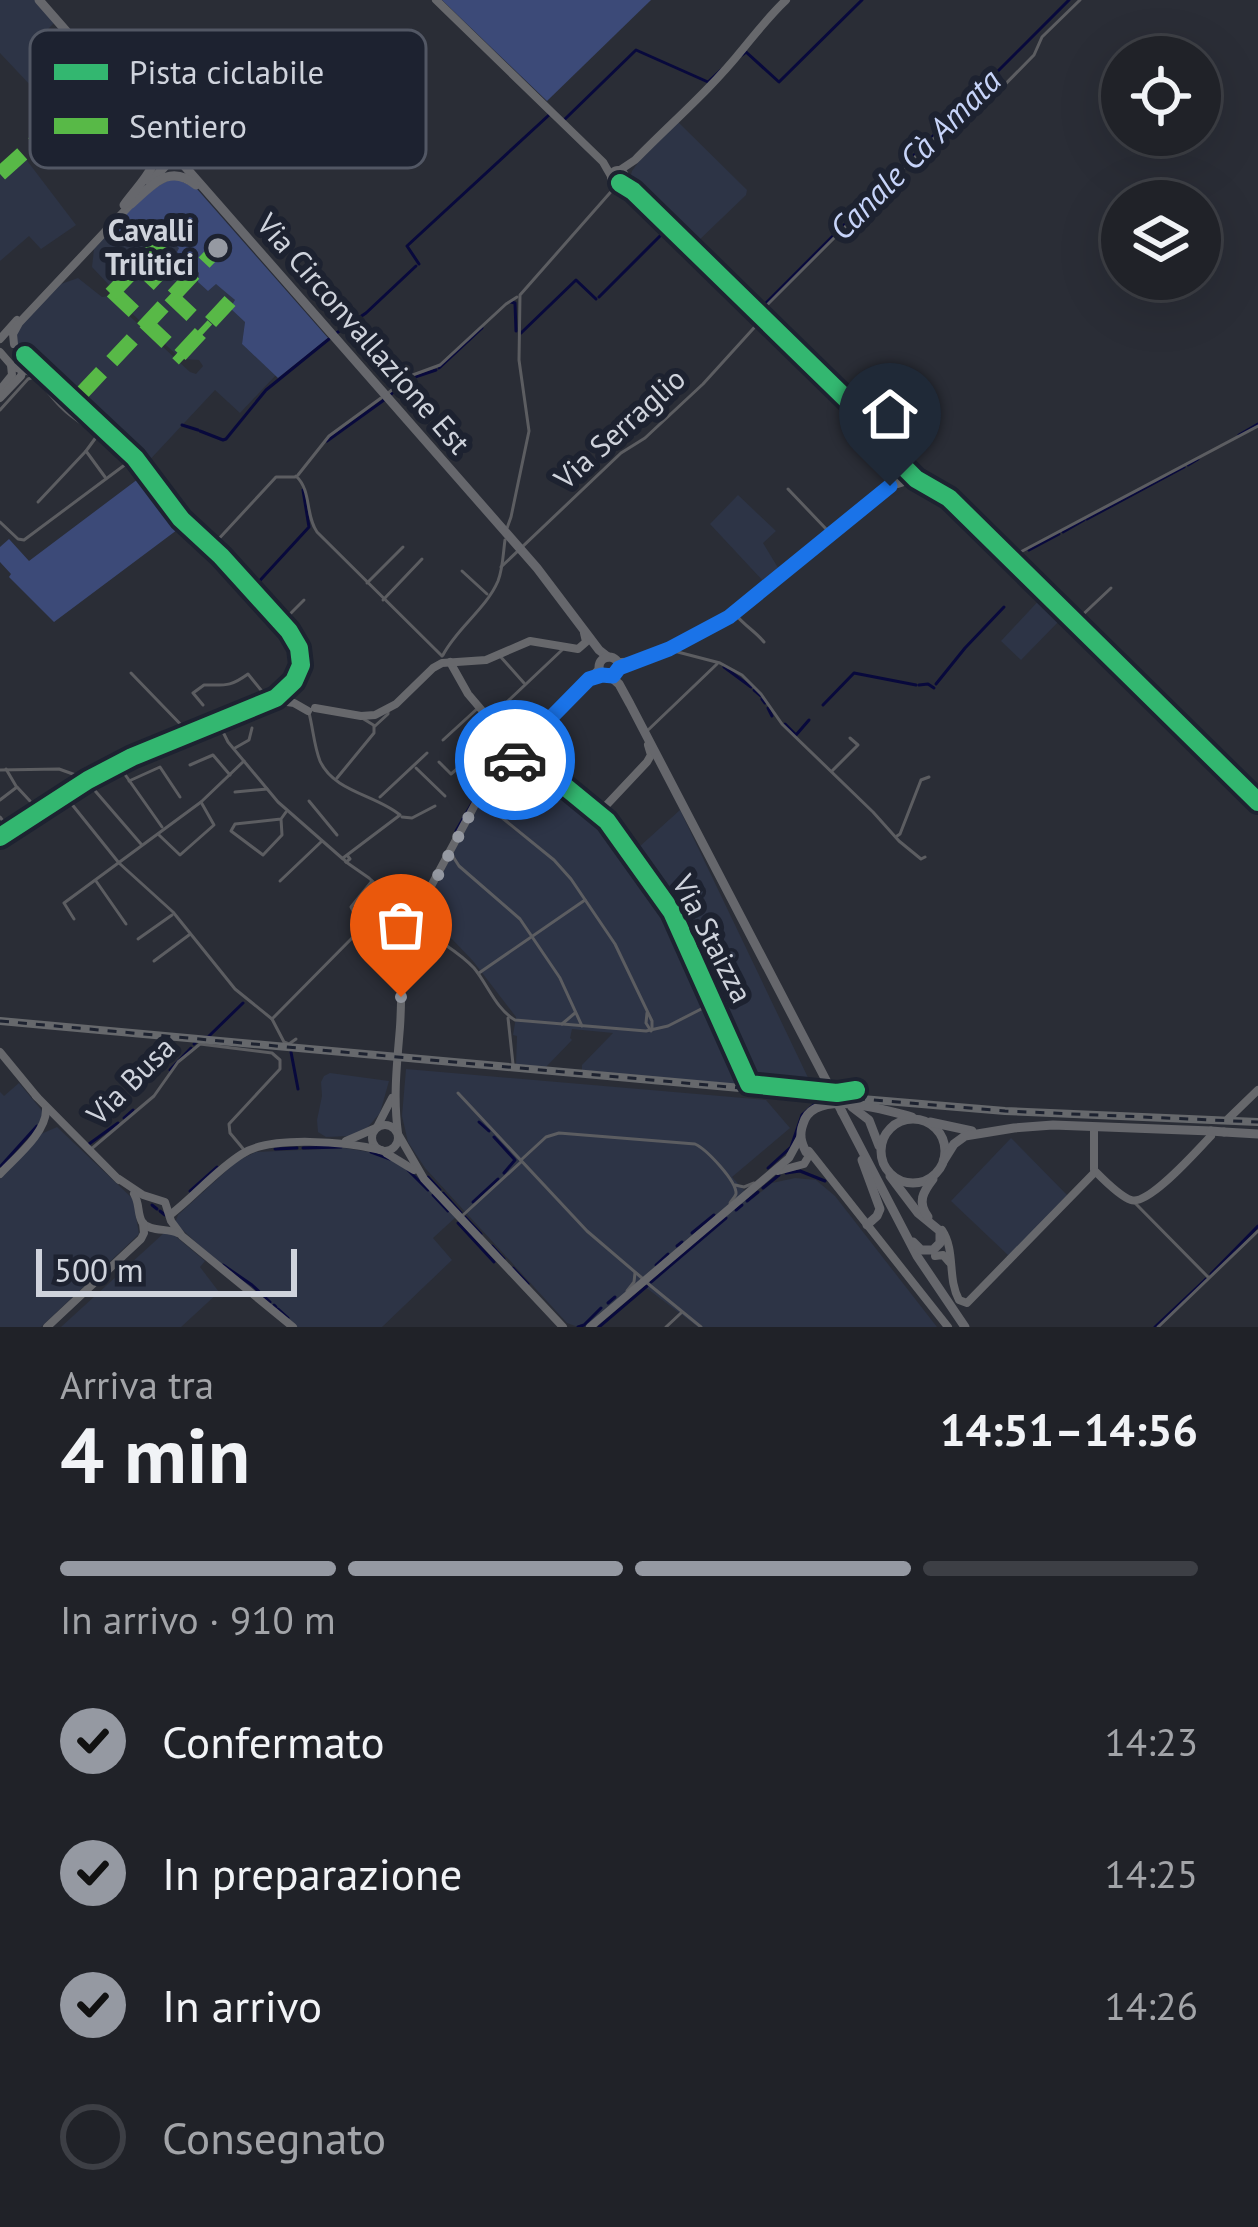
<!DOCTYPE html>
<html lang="it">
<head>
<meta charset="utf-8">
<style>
	body { margin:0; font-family:"PT Sans",sans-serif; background:#2d2f34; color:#f1f3f6; height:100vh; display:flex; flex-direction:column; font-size:45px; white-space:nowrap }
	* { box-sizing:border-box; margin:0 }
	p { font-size:39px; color:#a2a4a8 }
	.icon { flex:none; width:66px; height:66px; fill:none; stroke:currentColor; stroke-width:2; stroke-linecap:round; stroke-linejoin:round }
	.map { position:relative; height:1327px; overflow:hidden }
	.details { display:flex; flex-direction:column; background:#202228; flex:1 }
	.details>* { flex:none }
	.controls { position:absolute; left:1101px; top:36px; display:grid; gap:24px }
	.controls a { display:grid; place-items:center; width:120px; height:120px; border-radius:50%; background:#202228; box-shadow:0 12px 48px #0002,0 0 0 3px #3d3f45; font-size:60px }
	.scale { position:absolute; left:36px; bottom:30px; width:261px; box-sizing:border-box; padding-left:12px; border:6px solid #cfd3dc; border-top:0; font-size:33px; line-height:42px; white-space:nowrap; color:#cfd3dc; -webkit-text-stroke:9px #1d2230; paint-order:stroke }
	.pin { position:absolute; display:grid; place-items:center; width:102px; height:102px; color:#fff; margin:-123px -51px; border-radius:50% 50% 50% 0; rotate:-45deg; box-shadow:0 0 12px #0007 }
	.pin .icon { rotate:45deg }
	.courier { position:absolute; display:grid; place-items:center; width:120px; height:120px; margin:-60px; border:9px solid #1a73e8; border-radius:50%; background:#fff; color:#222; box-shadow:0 3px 15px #0007 }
	.summary em { font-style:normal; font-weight:700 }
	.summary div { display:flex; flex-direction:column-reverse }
	.summary { display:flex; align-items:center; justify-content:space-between; height:204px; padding:0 60px }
	h1 { font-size:78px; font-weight:700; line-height:90px }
	.bar { display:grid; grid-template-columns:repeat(4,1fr); gap:18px 12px; align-content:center; height:144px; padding:0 60px }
	.bar i { height:15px; border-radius:9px; background:#3d3f45 }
	.bar .selected { background:#9599a2 }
	.bar p { grid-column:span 4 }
	ol { padding:0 60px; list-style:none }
	li { display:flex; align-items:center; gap:36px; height:132px }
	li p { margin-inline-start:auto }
	li .icon { padding:12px; border-radius:50%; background:#9599a2; color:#111; stroke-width:4 }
	li:last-child { color:#a2a4a8 }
	li i { width:66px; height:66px; border:6px solid #3d3f45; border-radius:50% }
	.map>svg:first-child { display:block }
	.built { fill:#2d3446 }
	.green { fill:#3c4a78 }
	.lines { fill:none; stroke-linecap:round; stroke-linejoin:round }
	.stream { stroke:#08093c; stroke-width:3 }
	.street { stroke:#5c5d61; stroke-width:3 }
	.secondary { stroke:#67686c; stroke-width:8 }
	.primary { stroke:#66676c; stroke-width:9 }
	.rail-casing { stroke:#66686c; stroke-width:8 }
	.rail { stroke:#1d2230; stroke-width:3; stroke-dasharray:9; stroke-linecap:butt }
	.primary-bridge { stroke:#66676c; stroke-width:9 }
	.quiet { stroke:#58b947; stroke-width:15; stroke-dasharray:30 15; stroke-linecap:butt }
	.cycleway-casing { stroke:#1d2230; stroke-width:26 }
	.cycleway { stroke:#33b770; stroke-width:18 }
	.done { stroke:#9599a2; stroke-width:12; stroke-dasharray:0 21.6 }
	.route { stroke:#1a73e8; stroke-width:15 }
	.poi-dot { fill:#9599a2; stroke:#1d2230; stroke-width:4.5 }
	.labels { text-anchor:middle; stroke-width:12; stroke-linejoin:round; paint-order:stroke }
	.poi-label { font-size:30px; font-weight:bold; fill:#cfd3dc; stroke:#1d2230; text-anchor:end }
	.street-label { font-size:30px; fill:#cfd3dc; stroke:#1d2230 }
	.water-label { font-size:33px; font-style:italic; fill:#c7d4f9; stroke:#1d2230 }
	.key { fill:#1d2230; stroke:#525764; stroke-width:3 }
	.key-label { font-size:33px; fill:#cfd3dc }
</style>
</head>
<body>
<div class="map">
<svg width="1258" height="1327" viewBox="0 0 1258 1327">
	<rect width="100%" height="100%" fill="#2a2d36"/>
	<g class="built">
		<polygon points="0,0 35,0 55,22 46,31 68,57 33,88 0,53"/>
		<polygon points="676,120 747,190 746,195 696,243 697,249 633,185 630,178 632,171 653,142"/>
		<polygon points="22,154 76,225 41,249 29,236 0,261 0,174"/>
		<polygon points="133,226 142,226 157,239 163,234 167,235 179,247 177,253 202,276 222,287 235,300 245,322 242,344 276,375 240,413 215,390 144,466 16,343 16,331 61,284 78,278 102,297 108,296 190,372 196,374 203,366 199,360 181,359 111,294 109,285 92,267 94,249 110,232 113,235"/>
		<polygon points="738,495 776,531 763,543 780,571 765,583 710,524"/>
		<polygon points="1043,596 1064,616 1021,660 1001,641"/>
		<polygon points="524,763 535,768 606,824 628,857 680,810 813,1088 754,1087 582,1070 582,1065 613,1033 572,1029 570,1038 572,1040 545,1068 516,1065 517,1036 513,1035 516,1017 473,961 452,939 441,936 418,919 474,814 500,772 508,765"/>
		<polygon points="406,1069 766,1100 790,1128 732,1177 752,1199 772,1183 795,1178 816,1180 835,1196 937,1327 698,1327 640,1283 590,1325 578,1327 567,1323 425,1168 408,1142 402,1116"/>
		<polygon points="330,1073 389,1081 380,1113 368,1127 349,1136 326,1137 318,1132 317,1120 322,1096 321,1082 324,1076"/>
		<polygon points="19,1083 44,1113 42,1120 0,1165 0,1092 4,1096"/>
		<polygon points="57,1127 133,1199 139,1234 41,1327 0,1327 0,1179 41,1134"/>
		<polygon points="1011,1138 1068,1196 1009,1256 951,1201"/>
		<polygon points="345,1148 375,1153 397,1163 417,1176 456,1217 433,1238 452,1260 382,1327 297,1327 255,1290 222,1266 175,1223 178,1215 237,1161 256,1152"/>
		<polygon points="164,1233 174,1235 205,1261 200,1267 219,1292 181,1327 61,1327"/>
	</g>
	<g class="green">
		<polygon points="442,0 651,0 547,101"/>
		<path d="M 175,178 L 197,189 L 328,338 L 278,378 L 242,344 L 245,322 L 230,308 L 235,300 L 216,284 L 208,291 L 198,282 L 199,273 L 195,269 L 185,270 L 175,261 L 180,256 L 177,252 L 179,248 L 163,234 L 154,241 L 156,239 L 142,226 L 133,226 L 113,235 L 110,232 C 128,212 149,187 175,178 Z"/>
		<polygon points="142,476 181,527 54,622 9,577 11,574 0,562 0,547 9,539 29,561"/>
	</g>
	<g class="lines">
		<g class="stream">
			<polyline points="742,55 746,52 779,82 862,0"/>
			<polyline points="565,119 636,50 708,82 721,70"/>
			<polyline points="419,264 407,246 549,115"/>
			<polyline points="599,297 666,230 710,276"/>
			<polyline points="511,302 515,303 516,331"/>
			<polyline points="760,309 1069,0"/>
			<polyline points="521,333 576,280 596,299"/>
			<polyline points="335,334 366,313 416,266"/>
			<polyline points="439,368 482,328"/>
			<polyline points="391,394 412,378 436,370"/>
			<polyline points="182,425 198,430"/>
			<polyline points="200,431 223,440 226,439 266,390 329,339"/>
			<polyline points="1239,435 1258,424"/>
			<polyline points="327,441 384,400"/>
			<polyline points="1188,465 1198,459"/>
			<polyline points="1087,519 1184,467"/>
			<polyline points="1063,532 1084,520"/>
			<polyline points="1029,550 1059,534"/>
			<polyline points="253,588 309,527 303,490"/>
			<polyline points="724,667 751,687"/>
			<polyline points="936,684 965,648 1004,607"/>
			<polyline points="919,685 928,684 934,688"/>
			<polyline points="754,690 761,696"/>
			<polyline points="762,699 765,703"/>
			<polyline points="823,705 854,673 916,685"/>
			<polyline points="768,708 772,716"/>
			<polyline points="785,724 796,735 809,720"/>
			<polyline points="456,831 493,767"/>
			<polyline points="418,901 426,887"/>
			<polyline points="404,906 413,909"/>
			<polyline points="355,937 357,939 381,920 386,923 400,910"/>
			<polyline points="197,1038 208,1037 243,1003"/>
			<polyline points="194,1044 196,1042"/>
			<polyline points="291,1052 298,1089"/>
			<polyline points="170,1070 191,1048"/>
			<polyline points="124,1118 133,1110"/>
			<polyline points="479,1122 489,1131"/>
			<polyline points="494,1137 515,1160 504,1173"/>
			<polyline points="89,1144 118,1123"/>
			<polyline points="303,1148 341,1147"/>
			<polyline points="275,1149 297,1148"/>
			<polyline points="371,1152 390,1159"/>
			<polyline points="1,1166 37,1126"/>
			<polyline points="768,1168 791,1147 802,1115 816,1103"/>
			<polyline points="408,1170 428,1190"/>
			<polyline points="786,1173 800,1171 825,1181"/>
			<polyline points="428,1177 440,1190"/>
			<polyline points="763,1188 779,1175"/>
			<polyline points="190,1191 217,1167"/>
			<polyline points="443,1193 461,1213"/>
			<polyline points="433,1195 448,1211"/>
			<polyline points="747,1201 758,1192"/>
			<polyline points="473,1202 498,1179"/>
			<polyline points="152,1205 157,1209"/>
			<polyline points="736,1210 742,1205"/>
			<polyline points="160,1211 165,1215"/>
			<polyline points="465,1217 481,1234"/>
			<polyline points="458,1223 494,1262"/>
			<polyline points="692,1233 714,1215"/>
			<polyline points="492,1246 504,1259"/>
			<polyline points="677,1246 682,1242"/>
			<polyline points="223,1265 252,1285 270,1302"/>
			<polyline points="656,1265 668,1254"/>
			<polyline points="513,1268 528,1284"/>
			<polyline points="1211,1274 1258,1226"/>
			<polyline points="651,1282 726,1218"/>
			<polyline points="608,1303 615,1297"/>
			<polyline points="274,1305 276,1307"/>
			<polyline points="278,1309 288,1318"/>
			<polyline points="578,1327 584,1325 601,1308"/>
			<polyline points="599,1327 647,1286"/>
			<polyline points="1155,1327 1206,1279"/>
		</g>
		<g class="street">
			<path d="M 759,313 L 939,133 C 950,126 958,131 970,120 L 1034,55 L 1042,37 L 1080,0"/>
			<polyline points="388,393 410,376 440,365 506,304 517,297"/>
			<path d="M 0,410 L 28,379 L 34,377 C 46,388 52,399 63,409 C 73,419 86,425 97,436 L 86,451"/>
			<polyline points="298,475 329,436 381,398"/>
			<path d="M 296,476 C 312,491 305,515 317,532 L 442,656"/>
			<polyline points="788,489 828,531"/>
			<polyline points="38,502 86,451 105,477"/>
			<polyline points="0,522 18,539 24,540 130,461"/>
			<polyline points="506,531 511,517 529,431 519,360 520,295 616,186"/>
			<polyline points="214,544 276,477 295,477"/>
			<polyline points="1011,557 1258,426"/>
			<polyline points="501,567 621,453 645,438 703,384 762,319"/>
			<polyline points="462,571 487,594"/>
			<polyline points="367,583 403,547"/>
			<polyline points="383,600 422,559"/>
			<path d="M 736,615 C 745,626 755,631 764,642"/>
			<polyline points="284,620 304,600"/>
			<polyline points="1076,621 1111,588"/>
			<polyline points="670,650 720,663 742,675 761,694 782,724 873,812 899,841 921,859 925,857"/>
			<path d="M 443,655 C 457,628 486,609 498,581 C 503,568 503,554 505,540"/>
			<polyline points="499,655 524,683"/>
			<polyline points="131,673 188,732"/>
			<path d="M 203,705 L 193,693 L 204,685 C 226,685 230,687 248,674 L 269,700"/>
			<path d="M 309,713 C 313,728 314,746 320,761 C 334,792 377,795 400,815 L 347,855 L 350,859 L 346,862 L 343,858 L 347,855"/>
			<polyline points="362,718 375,726 388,714 388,710"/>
			<polyline points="490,718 562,650"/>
			<polyline points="218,722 228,742 278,802 343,859"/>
			<polyline points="646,732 717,664"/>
			<polyline points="443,740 478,708"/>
			<polyline points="235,748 249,740 252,728"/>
			<polyline points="439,762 451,774 463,764 471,766 498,745"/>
			<polyline points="190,765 213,755 230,775"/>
			<polyline points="119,766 162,827"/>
			<polyline points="416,768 445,796"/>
			<polyline points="6,769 16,786"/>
			<polyline points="0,770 59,769 84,778 141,844"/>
			<polyline points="832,771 858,745 850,738"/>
			<polyline points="337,778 374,733 374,726"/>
			<polyline points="129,781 160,767 180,797"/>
			<polyline points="235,792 267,789"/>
			<polyline points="485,793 490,808 554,860 571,879 615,944 652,1021 652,1029"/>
			<polyline points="66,797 119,863 173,912 235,989 272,1019"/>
			<polyline points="380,797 427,753"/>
			<polyline points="0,800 17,787 30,801"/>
			<polyline points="309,801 337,835"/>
			<polyline points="0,817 10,830"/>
			<polyline points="402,817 412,818 435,806"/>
			<polyline points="281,819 235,824 231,831 263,855 282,835 281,819 286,812"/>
			<polyline points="159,835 180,855 214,825 201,802"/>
			<polyline points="897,836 900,834 921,780 929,777"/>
			<polyline points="452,855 459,866 520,919 560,978 582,1026"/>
			<polyline points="346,862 369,878 411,918"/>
			<polyline points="96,881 126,924"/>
			<polyline points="280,881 322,841"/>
			<polyline points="74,919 64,903 201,802 244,761"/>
			<path d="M 415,920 C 430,938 457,949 474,968 C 488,985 496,1009 515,1020 L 646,1031 L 668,1026 L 709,1005"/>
			<polyline points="138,939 172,915"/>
			<polyline points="154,961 189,935"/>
			<polyline points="479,973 585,900"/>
			<polyline points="647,1013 646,1023 651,1031"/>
			<polyline points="508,1018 513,1064"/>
			<polyline points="562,1024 575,1013"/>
			<polyline points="296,1039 289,1044 284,1042 272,1019 358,932 360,925 351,907 372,881"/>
			<polyline points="458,1093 587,1231 642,1278"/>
			<polyline points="90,1150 154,1096 178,1062 200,1044 272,1053 280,1060 280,1069 229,1124 230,1133 245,1151"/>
			<path d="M 521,1160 L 546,1137 L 559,1133 L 695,1144 C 706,1149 737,1181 736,1194 C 735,1197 732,1200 730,1203"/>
			<polyline points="735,1185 744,1187 754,1183"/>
			<polyline points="1135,1203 1208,1277"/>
			<polyline points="462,1216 521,1162"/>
			<polyline points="646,1282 701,1327"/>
			<polyline points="627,1291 634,1282 635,1273"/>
			<polyline points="666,1327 681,1313"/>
			<polyline points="1158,1327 1258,1231"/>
		</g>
		<g class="secondary">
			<polyline points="436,0 603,162 611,176"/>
			<path d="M 620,170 L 635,160 C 670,124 710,90 742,50 C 756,33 769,16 786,0"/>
			<circle cx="618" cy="177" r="7"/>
			<polyline points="620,183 633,191 878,430 892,455 916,479 949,498 1258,802"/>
			<polyline points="0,339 17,320"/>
			<polyline points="14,344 13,334 19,323 131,204"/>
			<polyline points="0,352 13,367 21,369"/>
			<polyline points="20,369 41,375"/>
			<polyline points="0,390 12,375 11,365"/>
			<polyline points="0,398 21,376 24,366"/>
			<polyline points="892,457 895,480 920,482"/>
			<polyline points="450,662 468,694 491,721 505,753"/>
			<path d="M 618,662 C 691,666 830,536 885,488 L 901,483"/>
			<polyline points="274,700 294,703 308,711"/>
			<polyline points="315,708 361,716 375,715 396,704 433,668 442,663 486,660 530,641 578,649 586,642 584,633"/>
			<polyline points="519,749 599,669"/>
			<polyline points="522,755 519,760 510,761 505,756 508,751 520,750 524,757 540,766 607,821 672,912 749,1084 837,1093 856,1090"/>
			<polyline points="599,813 647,762 651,755 648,745"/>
			<polyline points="0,837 88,780 132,757 276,698 294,681 301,665 299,648 289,631 221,556 181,519 135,458 25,355"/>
			<polyline points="423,901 485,786 504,758"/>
			<polyline points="0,1052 37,1097"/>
			<polyline points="36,1096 119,1180"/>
			<polyline points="1228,1119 1258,1090"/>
			<circle cx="385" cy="1138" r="13"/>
			<polyline points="377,1127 392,1098"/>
			<path d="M 1094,1127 L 1094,1170 C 1103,1179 1119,1196 1131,1200 C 1149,1206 1198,1149 1211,1136"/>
			<path d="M 398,1133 C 393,1097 397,1064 400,1027 C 403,984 397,934 425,897"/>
			<polyline points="398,1134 424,1179 563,1327"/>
			<polyline points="346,1141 376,1128"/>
			<polyline points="809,1151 948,1327"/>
			<polyline points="386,1153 414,1170"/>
			<polyline points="778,1171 804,1164 810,1154"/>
			<path d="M 0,1174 C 16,1157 47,1132 46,1109"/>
			<polyline points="119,1179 143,1195 165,1202 171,1221 182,1236 293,1327"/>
			<path d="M 134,1194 C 140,1204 137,1213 142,1222 C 149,1232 167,1228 178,1233"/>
			<path d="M 170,1215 C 195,1196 215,1171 242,1154 C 271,1135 347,1142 381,1150"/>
			<path d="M 942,1230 C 956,1251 947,1278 959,1300 L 967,1303 L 1095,1172"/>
			<polyline points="935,1256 943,1255 949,1262"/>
			<polyline points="47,1327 141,1239 144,1233 143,1223"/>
			<polyline points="590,1327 789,1158 801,1136"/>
		</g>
		<g class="primary">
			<polyline points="39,0 537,568 599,650 608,657"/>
			<polyline points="136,105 149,112 171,110"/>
			<polyline points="170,144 165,132 166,120 174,113 184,114 190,119 192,129 177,149"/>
			<polyline points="150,182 173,158"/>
			<path d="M 131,204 C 153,185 169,163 196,185"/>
			<path d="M 124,205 C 138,185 162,165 156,140"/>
			<circle cx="609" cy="667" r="10"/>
			<polyline points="611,677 619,684 630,704 828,1084"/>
			<polyline points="852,1107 869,1120 879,1146"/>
			<polyline points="842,1112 917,1256 965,1327"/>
			<circle cx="913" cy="1151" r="32"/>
			<polyline points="930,1122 972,1131"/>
			<polyline points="1224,1132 1258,1134"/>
			<path d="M 806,1152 C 801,1142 799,1135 803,1124 C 813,1087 886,1110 912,1117"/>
			<polyline points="862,1160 880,1209 877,1216 867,1225"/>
			<polyline points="944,1160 954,1144 965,1136 1014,1128 1053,1125 1211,1131"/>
			<polyline points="890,1176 918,1213 940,1231 940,1243 933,1250 921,1250 913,1242"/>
			<path d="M 928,1217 C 917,1202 923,1192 933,1179"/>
		</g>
		<g class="rail-casing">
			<g id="rail">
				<polyline points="0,1021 829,1096"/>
				<polyline points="838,1097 1005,1111 1258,1122"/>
			</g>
		</g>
		<use href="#rail" class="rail"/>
		<g class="primary-bridge">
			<polyline points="828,1084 842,1112"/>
			<polyline points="1211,1131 1224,1132"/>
		</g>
		<g class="quiet">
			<polyline points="0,174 43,135 52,142 61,141 73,123 114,85"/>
			<polyline points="137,264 207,330"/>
			<polyline points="112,291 184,359"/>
			<polyline points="111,294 164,239"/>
			<polyline points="180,355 230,301"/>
			<polyline points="81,394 216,250"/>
		</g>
		<g class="cycleway-casing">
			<g id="cycleway">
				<polyline points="620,183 633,191 878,430 892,455 916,479 949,498 1258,802"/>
				<polyline points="522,755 519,760 510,761 505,756 508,751 520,750 524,757 540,766 607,821 672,912 749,1084 837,1093 856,1090"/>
				<polyline points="0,837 88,780 132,757 276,698 294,681 301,665 299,648 289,631 221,556 181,519 135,458 25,355"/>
			</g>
		</g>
		<use href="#cycleway" class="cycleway"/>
	</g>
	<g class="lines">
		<polyline class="done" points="401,997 404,956 413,923 487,782 501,765 515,760"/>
		<polyline class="route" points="515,760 521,758 526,743 589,679 602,675 613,676 619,668 669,649 729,617 890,486"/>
	</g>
	<circle class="poi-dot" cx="218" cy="248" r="12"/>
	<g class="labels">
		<g class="poi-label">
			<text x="194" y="241">Cavalli<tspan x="194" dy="34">Trilitici</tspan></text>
		</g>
		<g class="street-label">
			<text transform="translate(363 334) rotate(49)" y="10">Via Circonvallazione Est</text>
			<text transform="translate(620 429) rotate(-42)" y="10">Via Serraglio</text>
			<text transform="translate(712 939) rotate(63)" y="10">Via Staizza</text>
			<text transform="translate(131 1081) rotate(-45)" y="10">Via Busa</text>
		</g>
		<g class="water-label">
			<text transform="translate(915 154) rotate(-45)" y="12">Canale Cà Amata</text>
		</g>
	</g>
	<rect x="30" y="30" width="396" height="138" rx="18" class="key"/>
	<rect x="54" y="64" width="54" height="16" fill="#33b770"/>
	<rect x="54" y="118" width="54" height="16" fill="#58b947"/>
	<g class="key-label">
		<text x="129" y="84">Pista ciclabile</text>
		<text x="129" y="138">Sentiero</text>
	</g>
</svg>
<div class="controls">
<a><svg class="icon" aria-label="locate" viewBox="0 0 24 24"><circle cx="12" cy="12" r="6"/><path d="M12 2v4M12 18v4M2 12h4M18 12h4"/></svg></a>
<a><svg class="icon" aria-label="layers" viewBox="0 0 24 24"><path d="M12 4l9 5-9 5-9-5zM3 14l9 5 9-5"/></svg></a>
</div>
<div class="scale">500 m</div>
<div class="pin" style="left:401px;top:997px;background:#ea580c"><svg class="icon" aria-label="bag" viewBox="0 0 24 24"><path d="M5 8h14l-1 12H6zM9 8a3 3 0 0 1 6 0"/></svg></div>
<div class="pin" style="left:890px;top:486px;background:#1f2937"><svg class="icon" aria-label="home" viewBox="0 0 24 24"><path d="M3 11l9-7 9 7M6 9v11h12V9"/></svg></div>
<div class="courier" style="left:515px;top:760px"><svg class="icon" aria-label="car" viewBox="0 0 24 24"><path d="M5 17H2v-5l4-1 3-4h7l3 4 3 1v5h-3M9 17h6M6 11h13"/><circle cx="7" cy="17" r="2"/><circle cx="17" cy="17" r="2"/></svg></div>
</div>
<section class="details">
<div class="summary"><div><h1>4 min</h1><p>Arriva tra</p></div><em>14:51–14:56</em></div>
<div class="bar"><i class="selected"></i><i class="selected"></i><i class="selected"></i><i></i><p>In arrivo · 910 m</p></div>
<ol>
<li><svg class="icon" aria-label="check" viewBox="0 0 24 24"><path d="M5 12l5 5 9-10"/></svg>Confermato<p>14:23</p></li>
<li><svg class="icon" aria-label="check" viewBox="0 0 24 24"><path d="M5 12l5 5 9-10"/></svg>In preparazione<p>14:25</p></li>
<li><svg class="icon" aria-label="check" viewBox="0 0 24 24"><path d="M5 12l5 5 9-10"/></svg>In arrivo<p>14:26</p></li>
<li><i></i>Consegnato</li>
</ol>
</section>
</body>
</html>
